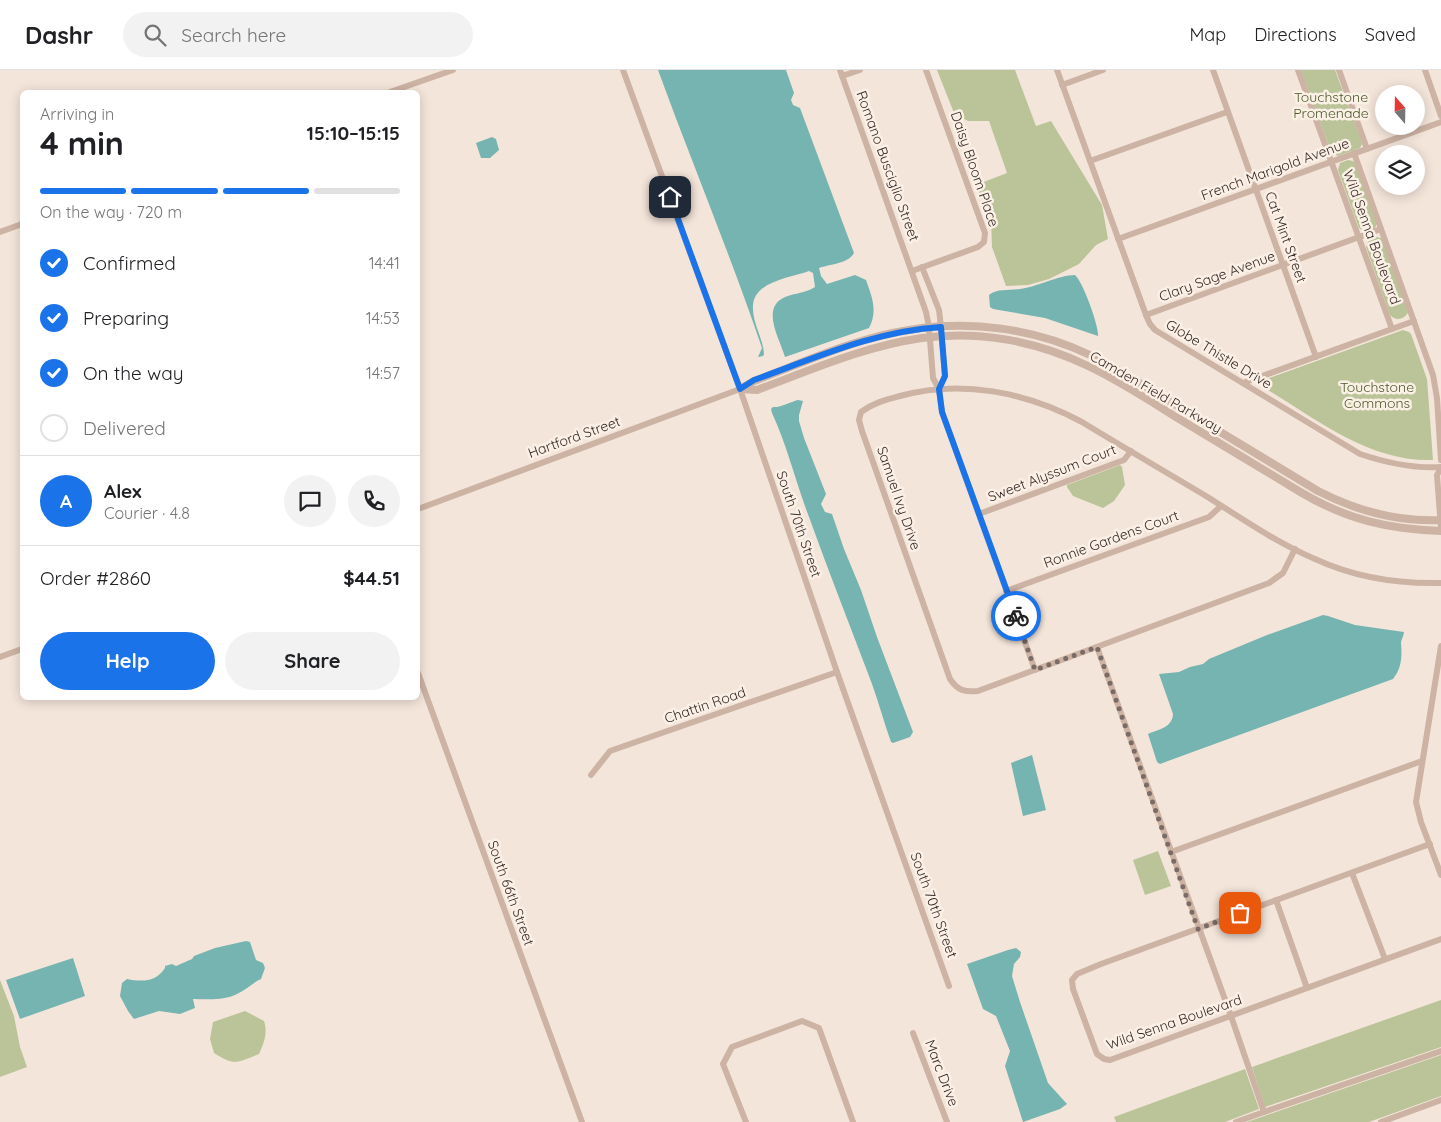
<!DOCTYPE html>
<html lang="en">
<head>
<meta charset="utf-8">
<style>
	body { margin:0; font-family:Quicksand,sans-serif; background:#f2f2f2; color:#202124; height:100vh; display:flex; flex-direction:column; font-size:19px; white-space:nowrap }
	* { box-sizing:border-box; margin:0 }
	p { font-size:16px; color:#757577 }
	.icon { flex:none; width:28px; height:28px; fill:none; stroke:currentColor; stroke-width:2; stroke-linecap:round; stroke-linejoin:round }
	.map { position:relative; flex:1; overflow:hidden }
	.panel { position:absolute; left:20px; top:20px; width:400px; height:610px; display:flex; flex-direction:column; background:#fff; border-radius:8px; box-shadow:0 2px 12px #0003 }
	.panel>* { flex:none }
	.needle { width:32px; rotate:340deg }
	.fabs { position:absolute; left:1375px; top:15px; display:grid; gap:10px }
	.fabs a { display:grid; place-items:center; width:50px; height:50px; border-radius:50%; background:#fff; box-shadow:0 2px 12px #0003; font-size:25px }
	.pin { position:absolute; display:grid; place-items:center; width:42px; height:42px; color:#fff; margin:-21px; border-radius:10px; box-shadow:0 2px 8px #0006 }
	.courier { position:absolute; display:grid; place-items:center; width:50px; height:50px; margin:-25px; border:4px solid #1a73e8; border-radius:50%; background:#fff; color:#222; box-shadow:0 1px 6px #0007 }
	.overview em { font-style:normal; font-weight:800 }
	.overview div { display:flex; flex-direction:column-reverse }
	.overview { display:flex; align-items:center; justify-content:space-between; height:85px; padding:0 20px }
	h1 { font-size:32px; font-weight:800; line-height:38px }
	.bar { display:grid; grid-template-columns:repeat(4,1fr); gap:8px 5px; align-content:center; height:60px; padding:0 20px }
	.bar i { height:6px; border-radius:4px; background:#e0e0e0 }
	.bar .active { background:#1a73e8 }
	.bar p { grid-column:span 4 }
	.line { display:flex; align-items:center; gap:12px; padding:0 20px; border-top:1px solid #e0e0e0 }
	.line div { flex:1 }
	.round { display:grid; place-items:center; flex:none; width:52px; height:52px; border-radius:26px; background:#f2f2f2 }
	ol { padding:0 20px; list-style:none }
	li { display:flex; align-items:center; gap:15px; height:55px }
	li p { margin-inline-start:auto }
	li .icon { padding:5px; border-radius:50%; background:#1a73e8; color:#fff; stroke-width:4 }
	li:last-child { color:#757577 }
	li i { width:28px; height:28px; border:2px solid #e0e0e0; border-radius:50% }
	.action { display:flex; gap:10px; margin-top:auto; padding:10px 20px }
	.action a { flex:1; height:58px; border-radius:30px; background:#1a73e8; color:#fff; font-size:20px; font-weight:800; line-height:58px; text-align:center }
	.action a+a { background:#f2f2f2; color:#202124 }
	header { display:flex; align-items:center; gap:30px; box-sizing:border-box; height:70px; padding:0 25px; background:#fff; border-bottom:1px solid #e0e0e0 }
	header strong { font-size:24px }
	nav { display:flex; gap:28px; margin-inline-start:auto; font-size:18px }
	.search { width:350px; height:45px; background:#f2f2f2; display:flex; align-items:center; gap:12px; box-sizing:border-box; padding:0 18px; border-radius:28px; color:#757577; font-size:19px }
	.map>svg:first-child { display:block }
	.green { fill:#bac498 }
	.water { fill:#76b4b1 }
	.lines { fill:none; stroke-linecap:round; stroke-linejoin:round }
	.minor { stroke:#cdb3a4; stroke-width:6 }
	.tertiary { stroke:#cdb3a4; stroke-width:8 }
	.done { stroke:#7a6b66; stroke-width:5; stroke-dasharray:0 9 }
	.route { stroke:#1a73e8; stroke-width:6 }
	.labels { text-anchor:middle; stroke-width:5; stroke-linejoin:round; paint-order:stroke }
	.park-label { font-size:14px; fill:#4b5928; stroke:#fbf0e6 }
	.street-label { font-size:14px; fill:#382a27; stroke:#fbf0e6 }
</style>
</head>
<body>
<header>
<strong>Dashr</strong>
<div class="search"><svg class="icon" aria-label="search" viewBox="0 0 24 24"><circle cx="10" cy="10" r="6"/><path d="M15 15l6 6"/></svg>Search here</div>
<nav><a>Map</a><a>Directions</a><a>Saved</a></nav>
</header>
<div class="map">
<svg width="1441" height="1052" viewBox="0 0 1441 1052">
	<rect width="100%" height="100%" fill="#f4e5da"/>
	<g class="green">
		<polygon points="937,0 1015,0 1036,56 1051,51 1102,135 1108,169 1096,175 1079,194 1049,209 1028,215 1006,216 992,177 991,149 976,115 1007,103 989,51 968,51 954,43"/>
		<polygon points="1301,0 1335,0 1361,70 1362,74 1360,78 1338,86 1331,82"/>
		<polygon points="1348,90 1353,91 1356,94 1377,152 1375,159 1365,162 1359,158 1338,100 1340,93"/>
		<path d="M 1376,167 L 1381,168 L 1383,170 L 1408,243 C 1403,250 1396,251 1390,245 L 1366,177 L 1369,170 Z"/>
		<path d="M 1403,260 L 1409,262 L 1411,264 L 1427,309 L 1433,390 C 1370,392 1319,351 1268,320 L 1266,317 L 1267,310 L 1269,308 Z"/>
		<polygon points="1120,395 1122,397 1125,415 1114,431 1103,438 1073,426 1067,417 1067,415"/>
		<polygon points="1158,781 1171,816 1145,825 1133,790"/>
		<polygon points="0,910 14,946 20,977 27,997 0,1007"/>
		<polygon points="1441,930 1441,977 1265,1037 1252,997"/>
		<path d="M 245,941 L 264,951 C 268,963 264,973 259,984 C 236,993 235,996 214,983 L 210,969 L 213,952 Z"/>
		<polygon points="1441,985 1441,1026 1369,1052 1247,1052"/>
		<polygon points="1245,999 1259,1039 1225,1052 1116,1052 1114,1047"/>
	</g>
	<g class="water">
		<path d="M 658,0 L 786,0 L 794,23 L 791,30 L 793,35 L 800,38 L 854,183 C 848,194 830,194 819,198 L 821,206 L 827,214 L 855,205 L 866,210 C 872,227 878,241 869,258 L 785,287 C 780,269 760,238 785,227 C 795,223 806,223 815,217 L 813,203 L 809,201 C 791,208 751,211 753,239 C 753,254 763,268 764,284 L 763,286 L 758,287 L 762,278 C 730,184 692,93 658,0 Z"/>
		<polygon points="492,67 496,69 499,80 490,88 481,88 476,73"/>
		<path d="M 1075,205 C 1083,212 1099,256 1098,266 L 1045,248 L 993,239 L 990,237 L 989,225 C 998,218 1009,221 1020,219 C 1037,217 1059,205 1075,205 Z"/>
		<path d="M 798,330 L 803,331 L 799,345 L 799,351 L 804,368 L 826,424 L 821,434 L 825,442 L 832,444 L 844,479 L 861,520 L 877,567 L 913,662 L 910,667 L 893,673 L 891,672 C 884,653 879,633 872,614 C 851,558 829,503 809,447 C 796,413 787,375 772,343 L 771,339 L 773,337 C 780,338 790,332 798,330 Z"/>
		<path d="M 1323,545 L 1328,546 L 1355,555 L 1404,562 C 1404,566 1401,569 1401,573 C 1402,586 1402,598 1393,609 L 1168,691 L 1160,694 L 1157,692 L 1148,664 C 1159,659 1172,658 1173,644 L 1159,604 L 1179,602 L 1190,597 L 1203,594 L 1209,589 L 1267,565 Z"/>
		<polygon points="1032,685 1046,740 1023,746 1011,693"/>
		<path d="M 246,871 L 250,872 L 256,890 L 263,893 L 265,898 L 261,909 C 252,913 246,920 237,924 C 223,931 208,929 193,929 L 195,938 L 180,944 L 159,941 L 134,949 L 128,941 L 120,926 L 122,913 L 127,909 C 142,912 156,912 165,898 L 165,896 L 172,894 L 176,896 L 192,889 L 194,886 L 215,878 Z"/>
		<polygon points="1016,878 1021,882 1020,887 1014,894 1012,906 1020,932 1048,1013 1067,1034 1060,1039 1023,1052 1005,996 1010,981 996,946 983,939 967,894 1008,880"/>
		<polygon points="73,888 85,926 20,949 6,910"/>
	</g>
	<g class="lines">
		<g class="minor">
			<polyline points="623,0 740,319 837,602 949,916"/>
			<polyline points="840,0 926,242 929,257 933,308 939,319 942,342 1035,600"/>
			<path d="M 1057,0 L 1146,245 L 1150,254 L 1155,260 L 1360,384 C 1387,393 1413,399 1441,397"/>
			<polyline points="1213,0 1316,287"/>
			<polyline points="1298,0 1392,259"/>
			<polyline points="1339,0 1367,79"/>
			<polyline points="1425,0 1441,46"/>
			<polyline points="842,6 860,0"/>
			<polyline points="1062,15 1103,0"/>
			<polyline points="390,22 453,0"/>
			<polyline points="1354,83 1433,305 1437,328 1441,390"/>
			<polyline points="1090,91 1227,42"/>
			<polyline points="0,162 22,154"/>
			<polyline points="1118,169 1441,52"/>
			<polyline points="922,197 939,240 940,248 945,306 939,319"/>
			<polyline points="912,201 978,177 984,172 985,163 926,0"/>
			<polyline points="1146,245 1381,159"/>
			<polyline points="1243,313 1414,251"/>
			<polyline points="1441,398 1437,405 1441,458"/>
			<polyline points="418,439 740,319"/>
			<polyline points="979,444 1124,390 1131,381"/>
			<path d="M 1295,479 L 1283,503 L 1269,513 L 978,621 C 965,622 958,621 950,609 L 862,361 L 859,350 L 861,342 C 873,333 885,330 900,326 C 961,309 1026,322 1082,352 C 1123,377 1164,401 1206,426 C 1241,448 1277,473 1315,489 C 1354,507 1398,514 1441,513"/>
			<polyline points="1006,521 1209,447 1221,436"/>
			<polyline points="1441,576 1416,732 1421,752 1441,805"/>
			<polyline points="1097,577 1231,946 1264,1042 1236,1052"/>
			<polyline points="0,587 22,579"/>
			<polyline points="418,603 582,1052"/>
			<polyline points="591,705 610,681 837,602"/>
			<polyline points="1430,774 1101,894 1077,904 1072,910 1073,919 1097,984 1104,989 1110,990 1441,869"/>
			<polyline points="1171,782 1422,691"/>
			<polyline points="1352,803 1385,889"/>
			<polyline points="1276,830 1307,918"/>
			<polyline points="913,963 947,1052"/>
			<polyline points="1264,1042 1441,981"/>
			<polyline points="746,1052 723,994 732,977 802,951 819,958 853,1052"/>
			<polyline points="1381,1052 1441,1030"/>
		</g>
		<g class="tertiary">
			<path d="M 740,319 L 754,311 C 805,292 856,268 909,260 C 970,250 1034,258 1090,285 C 1121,300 1149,319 1179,337 C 1225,365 1272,393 1318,421 C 1357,441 1397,452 1441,450"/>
			<path d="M 740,319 L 757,320 C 811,300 865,276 922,268 C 978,260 1037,271 1088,296 C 1118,310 1147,329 1176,347 C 1218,372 1260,398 1302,423 C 1348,450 1388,459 1441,461"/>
		</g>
	</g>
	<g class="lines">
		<polyline class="done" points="1016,546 1035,600 1097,577 1198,859 1240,843"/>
		<path class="route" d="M 670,127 L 740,319 L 754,310 C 815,288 875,261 941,257 L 945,306 L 939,319 L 942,342 L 1016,546"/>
	</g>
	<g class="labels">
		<g class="park-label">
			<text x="1331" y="32">Touchstone<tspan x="1331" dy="16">Promenade</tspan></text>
			<text x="1377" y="322">Touchstone<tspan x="1377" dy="16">Commons</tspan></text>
		</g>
		<g class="street-label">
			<text transform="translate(888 96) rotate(70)" y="5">Romano Busciglio Street</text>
			<text transform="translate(975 99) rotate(71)" y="5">Daisy Bloom Place</text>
			<text transform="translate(1275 99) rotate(-20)" y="5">French Marigold Avenue</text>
			<text transform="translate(1286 167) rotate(70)" y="5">Cat Mint Street</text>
			<text transform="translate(1372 167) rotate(70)" y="5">Wild Senna Boulevard</text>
			<text transform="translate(1217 206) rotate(-20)" y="5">Clary Sage Avenue</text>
			<text transform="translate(1219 284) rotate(31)" y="5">Globe Thistle Drive</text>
			<text transform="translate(1156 322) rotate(30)" y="5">Camden Field Parkway</text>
			<text transform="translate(574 367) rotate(-20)" y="5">Hartford Street</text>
			<text transform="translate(1052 403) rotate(-21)" y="5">Sweet Alyssum Court</text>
			<text transform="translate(899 428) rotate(71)" y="5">Samuel Ivy Drive</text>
			<text transform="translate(799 454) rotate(71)" y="5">South 70th Street</text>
			<text transform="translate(1111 469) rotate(-20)" y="5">Ronnie Gardens Court</text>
			<text transform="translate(705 635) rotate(-19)" y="5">Chattin Road</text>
			<text transform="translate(511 823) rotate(70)" y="5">South 66th Street</text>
			<text transform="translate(934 835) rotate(70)" y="5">South 70th Street</text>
			<text transform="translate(1174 952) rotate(-19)" y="5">Wild Senna Boulevard</text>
			<text transform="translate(942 1003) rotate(69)" y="5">Marc Drive</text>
		</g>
	</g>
</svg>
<div class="fabs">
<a><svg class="needle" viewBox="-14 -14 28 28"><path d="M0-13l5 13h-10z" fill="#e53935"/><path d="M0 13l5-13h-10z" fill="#757577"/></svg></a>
<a><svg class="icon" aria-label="layers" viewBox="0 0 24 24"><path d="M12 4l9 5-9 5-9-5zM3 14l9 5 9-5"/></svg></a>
</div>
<div class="pin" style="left:1240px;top:843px;background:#ea580c"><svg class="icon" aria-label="bag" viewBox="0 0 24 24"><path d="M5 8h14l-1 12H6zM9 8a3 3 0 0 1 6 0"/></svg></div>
<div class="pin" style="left:670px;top:127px;background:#1f2937"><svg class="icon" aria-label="home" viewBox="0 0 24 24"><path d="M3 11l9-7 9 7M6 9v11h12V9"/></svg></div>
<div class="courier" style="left:1016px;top:546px"><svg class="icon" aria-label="bike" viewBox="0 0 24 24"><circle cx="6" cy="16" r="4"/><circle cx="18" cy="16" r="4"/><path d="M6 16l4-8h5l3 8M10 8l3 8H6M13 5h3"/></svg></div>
<section class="panel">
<div class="overview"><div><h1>4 min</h1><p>Arriving in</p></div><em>15:10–15:15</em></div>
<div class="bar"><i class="active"></i><i class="active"></i><i class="active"></i><i></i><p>On the way · 720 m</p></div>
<ol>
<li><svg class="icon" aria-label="check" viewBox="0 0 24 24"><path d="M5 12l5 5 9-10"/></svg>Confirmed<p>14:41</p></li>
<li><svg class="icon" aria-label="check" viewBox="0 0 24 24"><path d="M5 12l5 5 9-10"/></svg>Preparing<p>14:53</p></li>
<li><svg class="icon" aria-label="check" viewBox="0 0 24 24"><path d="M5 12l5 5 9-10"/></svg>On the way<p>14:57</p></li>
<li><i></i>Delivered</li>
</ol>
<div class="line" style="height:90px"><b class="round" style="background:#1a73e8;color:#fff">A</b><div><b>Alex</b><p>Courier · 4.8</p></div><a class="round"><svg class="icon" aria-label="chat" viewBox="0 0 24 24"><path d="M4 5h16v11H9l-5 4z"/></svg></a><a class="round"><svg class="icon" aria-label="phone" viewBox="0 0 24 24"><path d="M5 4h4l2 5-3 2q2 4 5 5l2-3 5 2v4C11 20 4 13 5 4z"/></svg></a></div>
<div class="line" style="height:65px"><div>Order #2860</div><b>$44.51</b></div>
<div class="action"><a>Help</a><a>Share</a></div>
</section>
</div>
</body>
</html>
